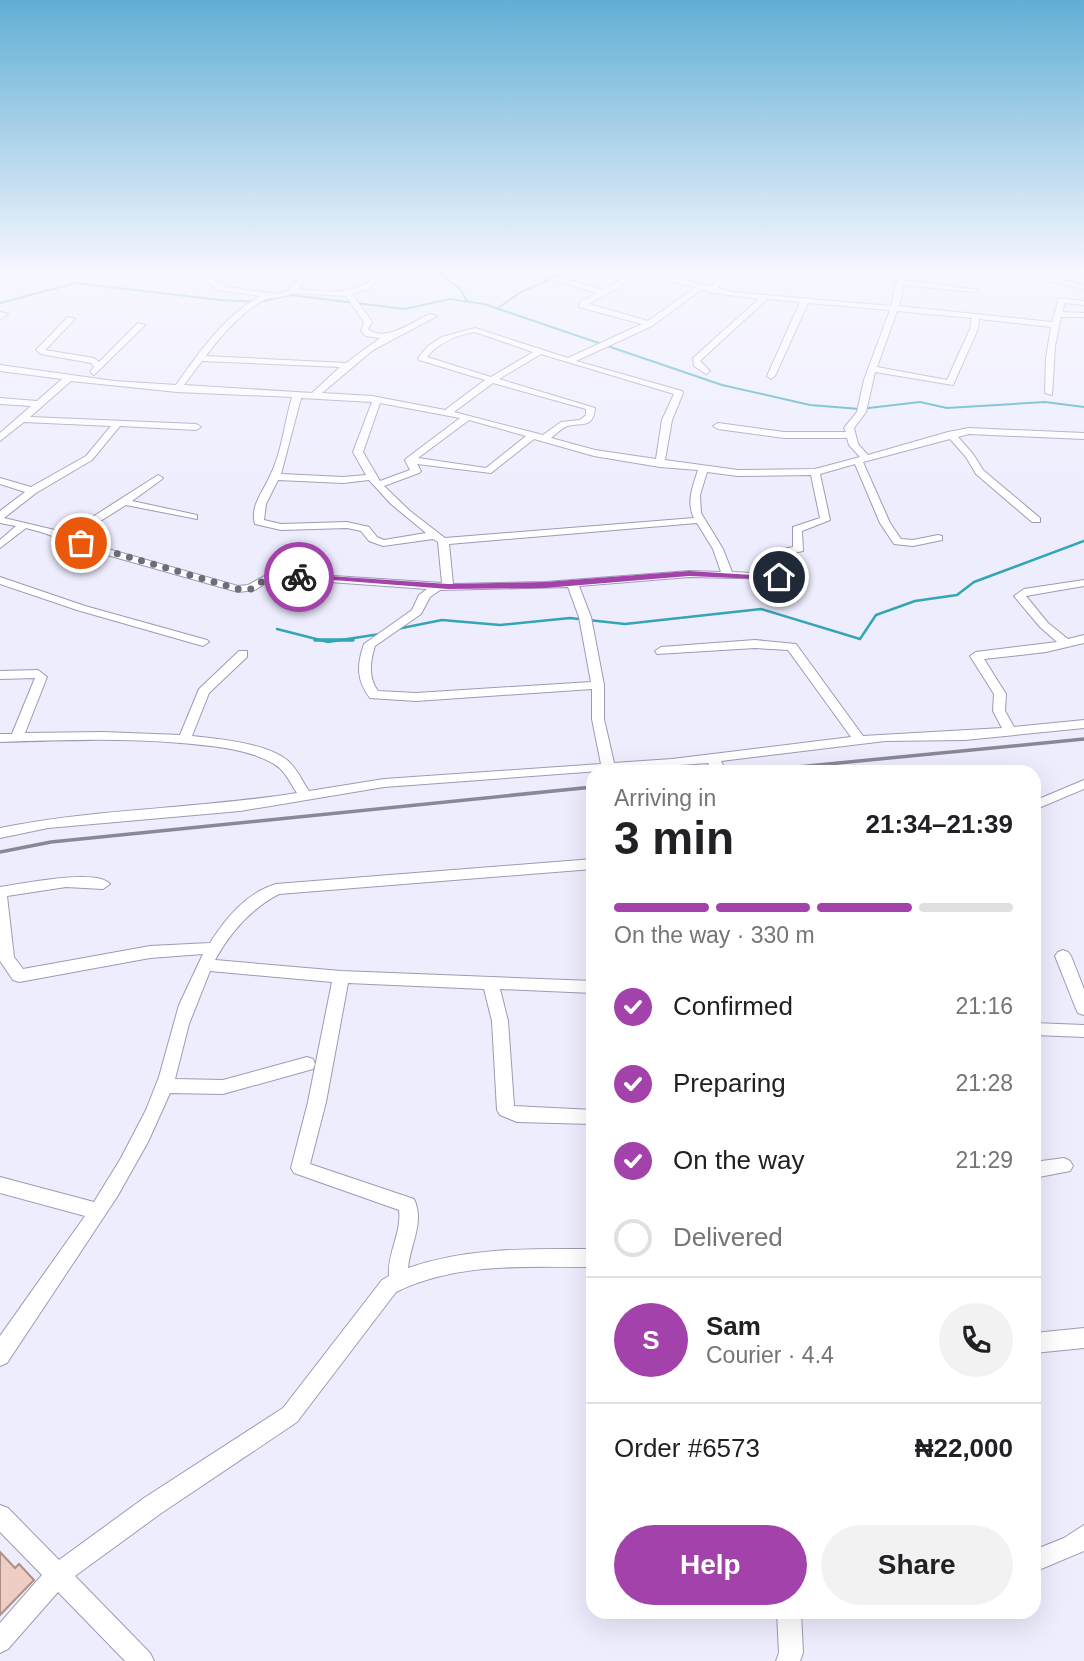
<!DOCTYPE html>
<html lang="en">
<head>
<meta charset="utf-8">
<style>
	body { margin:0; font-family:Arial,sans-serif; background:#f2f2f2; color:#202124; height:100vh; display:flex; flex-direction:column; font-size:26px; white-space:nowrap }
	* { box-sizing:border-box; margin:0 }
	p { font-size:23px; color:#757577 }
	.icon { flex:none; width:38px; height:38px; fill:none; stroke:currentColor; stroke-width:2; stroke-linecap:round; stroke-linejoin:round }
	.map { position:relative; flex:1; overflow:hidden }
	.details { position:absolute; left:586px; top:765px; width:455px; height:854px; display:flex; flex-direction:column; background:#fff; border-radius:21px; box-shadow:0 7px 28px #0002 }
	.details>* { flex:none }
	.pin { position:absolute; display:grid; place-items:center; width:60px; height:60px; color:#fff; margin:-30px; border:4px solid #fff; border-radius:50%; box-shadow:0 2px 7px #0007 }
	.courier { position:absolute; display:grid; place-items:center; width:70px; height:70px; margin:-35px; border:5px solid #a242aa; border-radius:50%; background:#fff; color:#222; box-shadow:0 2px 9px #0007 }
	.summary em { font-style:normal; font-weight:800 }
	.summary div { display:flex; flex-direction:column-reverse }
	.summary { display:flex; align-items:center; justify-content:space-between; height:119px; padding:0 28px }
	h1 { font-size:46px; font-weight:800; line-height:52px }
	.bar { display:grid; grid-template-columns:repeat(4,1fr); gap:10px 7px; align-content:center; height:84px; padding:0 28px }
	.bar i { height:9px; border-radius:5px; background:#e0e0e0 }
	.bar .on { background:#a242aa }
	.bar p { grid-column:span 4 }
	.line { display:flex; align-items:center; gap:18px; padding:0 28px; border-top:2px solid #e0e0e0 }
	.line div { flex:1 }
	.round { display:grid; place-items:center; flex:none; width:74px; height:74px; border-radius:37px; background:#f2f2f2 }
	ol { padding:0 28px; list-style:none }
	li { display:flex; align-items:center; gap:21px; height:77px }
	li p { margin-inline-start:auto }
	li .icon { padding:7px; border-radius:50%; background:#a242aa; color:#fff; stroke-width:4 }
	li:last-child { color:#757577 }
	li i { width:38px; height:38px; border:4px solid #e0e0e0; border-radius:50% }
	.button { display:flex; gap:14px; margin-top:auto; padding:14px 28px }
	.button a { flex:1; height:80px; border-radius:42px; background:#a242aa; color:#fff; font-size:28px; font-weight:800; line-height:80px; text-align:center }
	.button a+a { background:#f2f2f2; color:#202124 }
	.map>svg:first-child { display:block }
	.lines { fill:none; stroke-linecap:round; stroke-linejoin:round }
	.stream-far2 { stroke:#34a5b5; stroke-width:2 }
	.stream-far1 { stroke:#34a5b5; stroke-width:2.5 }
	.stream { stroke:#34a5b5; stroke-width:3.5 }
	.building { fill:#edcdc4; stroke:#ad8f86; stroke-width:2 }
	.street-casing { stroke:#9d9ab5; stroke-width:2 }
	.street { fill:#fff; fill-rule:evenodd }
	.rail { stroke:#8a8896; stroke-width:3.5 }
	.route { fill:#a242aa }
	.done { stroke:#6d6c79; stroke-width:7; stroke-dasharray:0 12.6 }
</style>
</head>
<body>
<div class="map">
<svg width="1084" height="1661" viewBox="0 0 1084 1661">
	<rect width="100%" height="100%" fill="#eeedfe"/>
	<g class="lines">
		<g class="stream-far2">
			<polyline points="434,269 460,289 467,301"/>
			<polyline points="0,303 76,283 220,300 260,302 290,295 405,309 450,299 484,304 722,385 810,405 860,409 920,402 947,408 1045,402 1084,407"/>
			<polyline points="498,308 521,292 573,269"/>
		</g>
		<g class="stream-far1">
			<polyline points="277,629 328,642 380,634"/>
			<polyline points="397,629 442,620 500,625 570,618 625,624 761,609 860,639 876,615 915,601 957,595 974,582 1084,541"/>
		</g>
		<polyline class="stream" points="315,640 353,640"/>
	</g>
	<polygon class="building" points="0,1552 15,1568 19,1564 34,1580 0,1615"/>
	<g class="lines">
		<g class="street-casing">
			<g id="street">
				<polygon points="74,269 86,269 58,278 54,276"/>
				<path d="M 188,269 L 197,269 L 223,286 L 274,294 L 288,291 L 309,269 L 317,269 L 298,289 C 326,292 357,297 378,273 L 334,271 L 330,269 L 389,269 L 368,289 L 352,294 L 372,322 L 368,329 C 385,343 412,322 430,314 L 437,316 L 373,350 L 322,393 L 372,396 L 445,410 L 485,380 L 419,360 L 418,358 L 428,346 L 442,337 L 475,328 L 568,358 L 642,324 L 579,307 L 579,303 L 597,293 L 517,269 L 529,269 L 603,290 L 634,272 L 626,269 L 639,269 L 712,287 L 723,269 L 731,269 L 718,288 L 732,292 L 891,306 L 900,269 L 908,269 L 905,280 L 978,290 L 974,292 L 904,285 L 899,306 L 1052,322 L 1059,298 L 1084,301 L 1084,305 L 1065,303 L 1062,312 L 1084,313 L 1084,317 L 1061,317 L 1055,346 L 1052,395 L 1045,393 L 1046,358 L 1051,327 L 979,319 L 978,329 L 953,385 L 875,372 L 866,412 L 854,428 L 858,444 L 868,455 L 948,432 L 969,428 L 1084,433 L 1084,439 L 969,434 L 958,437 L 973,454 L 983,470 L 1040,518 L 1040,522 L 1032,522 L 976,474 L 966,457 L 950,439 L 863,462 L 890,523 L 901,539 L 913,540 L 938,535 L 942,536 L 942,540 L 913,546 L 894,544 L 880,523 L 855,464 L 820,474 L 830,520 L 802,531 L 803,551 L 783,555 L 788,573 L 783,579 L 689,577 L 579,586 L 591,617 L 604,685 L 604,719 L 614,763 L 672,759 L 851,737 L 788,650 L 755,648 L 657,654 L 655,651 L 661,647 L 755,640 L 796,644 L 863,736 L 1002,728 L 993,711 L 994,694 L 970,656 L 976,652 L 1057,642 L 1040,627 L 1014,596 L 1024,589 L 1084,580 L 1084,586 L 1026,596 L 1048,623 L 1068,639 L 1084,635 L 1084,643 L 1046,652 L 984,659 L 1006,694 L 1005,711 L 1014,727 L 1084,720 L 1084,728 L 965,740 L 885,741 L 721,761 L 726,772 L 712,772 L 708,763 L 384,787 L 240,811 L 48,828 L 0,838 L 0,828 C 98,808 198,809 297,793 C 290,783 285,770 274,764 C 247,748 212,746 181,743 C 121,738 60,740 0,742 L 0,734 L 12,734 L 35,678 L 0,679 L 0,671 L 38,670 L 47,677 L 25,733 L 103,732 L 180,735 L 199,689 L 239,651 L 247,651 L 247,657 L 209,693 L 192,736 C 219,739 265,743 287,760 C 297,768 302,781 309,791 L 384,779 L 601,764 L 592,719 L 592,689 L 416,701 L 370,698 C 356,680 357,664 364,644 L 412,610 L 419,595 L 427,589 L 274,578 L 255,590 L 238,592 L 100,553 L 41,532 L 26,528 L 0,548 L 0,540 L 16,526 L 0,523 L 0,511 L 25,492 L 0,484 L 0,478 L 31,487 L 86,456 L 111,426 L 24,422 L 0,441 L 0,433 L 31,406 L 0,404 L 0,398 L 37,401 L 62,379 L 0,371 L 0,365 L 114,381 L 176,385 C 199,353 224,315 261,296 L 218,290 ZM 641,274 L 696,287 L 648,321 L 589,304 ZM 702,289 L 713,293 L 759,299 L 693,358 L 694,366 L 706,374 L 710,371 L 700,361 L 767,299 L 800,302 L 767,376 L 771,379 L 775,376 L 808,303 L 890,310 L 864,380 L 857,412 L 844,428 L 846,432 L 784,432 L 718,423 L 713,426 L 718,429 L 784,438 L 847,438 L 849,445 L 860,457 L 815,469 L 738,470 L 665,460 L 672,420 L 683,393 L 682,391 L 576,361 L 652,326 ZM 294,293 L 346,296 L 364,322 L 361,331 L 366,336 L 380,338 L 346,363 L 206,356 C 218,339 247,306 267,299 C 276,297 285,297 294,293 ZM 897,311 L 972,318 L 970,329 L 947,380 L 877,367 ZM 475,332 L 533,352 L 491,377 L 427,357 C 438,343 457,335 475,332 ZM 541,354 L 674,394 L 662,420 L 656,459 L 595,450 L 551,438 C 555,435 561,429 565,427 C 579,421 593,431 595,408 L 499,379 ZM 202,361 L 340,367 L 312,393 L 184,385 ZM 71,381 L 177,392 L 292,397 C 284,424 282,453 269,478 C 262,493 250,507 255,524 L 281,530 L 347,528 L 361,531 L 369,541 L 383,546 L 433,539 L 438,542 L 442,583 L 272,572 L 248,585 L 238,586 L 108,549 L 69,535 L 102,520 L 126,505 L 197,519 L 197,515 L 132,501 L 161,480 L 163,478 L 158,475 L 94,516 L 59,531 L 4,518 L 36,493 L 92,460 L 120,426 L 196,430 L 201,427 L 196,424 L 30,417 ZM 493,383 L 586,409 L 586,415 L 580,420 L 561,422 L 543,435 L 454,412 ZM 301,398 L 372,402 L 353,452 L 366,475 L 343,477 L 281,474 ZM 380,403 L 460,418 L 407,458 L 405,460 L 410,470 L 380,481 L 363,452 ZM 469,420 L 526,436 L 486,468 L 418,458 ZM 534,439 L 594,456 L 660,467 L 698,470 C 693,486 686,502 694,518 L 445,538 L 410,511 L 384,486 L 419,473 L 421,471 L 417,464 L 491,473 ZM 707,472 L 738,476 L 811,475 L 820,518 L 793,527 L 793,547 L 773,551 L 772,553 L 776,574 L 732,572 L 723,549 L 701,513 L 700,495 ZM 278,480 L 343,483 L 369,480 L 391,504 L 426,533 L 384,540 L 377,537 L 369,527 L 347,522 L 281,524 L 264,520 L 266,504 ZM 697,523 L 713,549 L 721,572 L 689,571 L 545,582 L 453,584 L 449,544 ZM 568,587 L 579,617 L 591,682 L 416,693 L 378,691 C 368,677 370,662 375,646 L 421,614 L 430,597 L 440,590 Z"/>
				<polygon points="771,269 796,269 834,275 830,277"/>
				<polygon points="995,269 1010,269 1084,285 1084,289"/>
				<polygon points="1,312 8,314 0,319 0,313"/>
				<polygon points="68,317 75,319 45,350 94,358 99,362 138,323 145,325 94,375 90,372 94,367 91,363 41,354 36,350"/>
				<polygon points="0,577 85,606 207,640 209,642 203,646 77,610 0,584"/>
				<polygon points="1084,780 1084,789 1034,810 1034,801"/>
				<path d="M 593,859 L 593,869 L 279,894 C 250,909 230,933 215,960 L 341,971 L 593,981 L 593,993 L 500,989 L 508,1021 L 514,1106 L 593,1110 L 593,1124 L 517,1122 L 500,1115 L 497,1110 L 492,1021 L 484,989 L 348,983 L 326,1102 L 310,1164 L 414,1199 C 425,1223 410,1244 408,1268 C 468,1247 531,1249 593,1249 L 593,1267 C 526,1267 458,1262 396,1292 L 297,1422 L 160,1514 L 75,1576 L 150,1653 L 154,1661 L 125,1661 L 58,1592 L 8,1649 L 0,1653 L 0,1623 L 42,1575 L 0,1532 L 0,1505 L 8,1508 L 59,1560 L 144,1498 L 283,1408 L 382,1280 L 389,1276 C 387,1253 402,1233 399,1210 L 294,1173 L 291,1168 L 308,1102 L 332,982 L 210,971 L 189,1024 L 175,1079 L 223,1080 L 307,1057 L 313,1059 L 315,1064 L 313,1069 L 223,1094 L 170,1093 L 148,1142 L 117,1197 L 7,1363 L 0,1366 L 0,1336 L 85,1216 L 0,1193 L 0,1177 L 94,1202 L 121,1158 L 146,1110 L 159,1077 L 179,1005 L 203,954 L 150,958 L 19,982 L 13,980 L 0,961 L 0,887 C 21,884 97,868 110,884 L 103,889 L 66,887 L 7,896 L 14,957 L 23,969 L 150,946 L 210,943 C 226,918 246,893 276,884 Z"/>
				<polygon points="1063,950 1068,952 1071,956 1084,989 1084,1015 1078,1013 1076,1009 1055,956 1058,952"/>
				<polygon points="1034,1023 1084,1025 1084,1037 1034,1035"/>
				<polygon points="1064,1158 1070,1161 1073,1166 1070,1171 1034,1178 1034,1162"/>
				<polygon points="1084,1328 1084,1348 1034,1353 1034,1333"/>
				<polygon points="1084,1525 1084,1551 1034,1572 1034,1550 1064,1538"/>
				<polygon points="777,1612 801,1612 803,1653 800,1661 776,1661 779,1653"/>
			</g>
		</g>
		<use href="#street" class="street"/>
		<g class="rail">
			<polyline points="746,772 1084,739"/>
			<polyline points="0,852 51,842 593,787"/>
		</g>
	</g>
	<linearGradient id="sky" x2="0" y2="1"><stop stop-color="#60aed4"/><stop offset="0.54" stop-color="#f7f7ff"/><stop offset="1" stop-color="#f7f7ff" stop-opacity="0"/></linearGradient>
	<rect width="1084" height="502" fill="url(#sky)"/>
	<polygon class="route" points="689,571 783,577 779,580 689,576 545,588 448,589 295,577 299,574 448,584 545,582"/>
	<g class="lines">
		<polyline class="done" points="81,543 238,589 251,589 272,575 299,577"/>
	</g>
</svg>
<div class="pin" style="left:81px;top:543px;background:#ea580c"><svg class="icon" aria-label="bag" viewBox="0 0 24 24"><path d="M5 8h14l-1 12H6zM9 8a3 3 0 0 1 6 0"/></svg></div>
<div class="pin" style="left:779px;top:577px;background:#1f2937"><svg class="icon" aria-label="home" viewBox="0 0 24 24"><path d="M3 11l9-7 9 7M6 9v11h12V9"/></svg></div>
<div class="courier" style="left:299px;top:577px"><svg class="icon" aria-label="bike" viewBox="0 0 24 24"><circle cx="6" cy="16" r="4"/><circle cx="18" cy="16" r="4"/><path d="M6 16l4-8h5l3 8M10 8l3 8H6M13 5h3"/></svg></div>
<section class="details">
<div class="summary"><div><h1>3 min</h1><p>Arriving in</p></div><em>21:34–21:39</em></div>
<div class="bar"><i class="on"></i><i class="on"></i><i class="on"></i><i></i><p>On the way · 330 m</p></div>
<ol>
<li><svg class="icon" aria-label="check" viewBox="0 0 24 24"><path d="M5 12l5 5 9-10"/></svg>Confirmed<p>21:16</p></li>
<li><svg class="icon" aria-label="check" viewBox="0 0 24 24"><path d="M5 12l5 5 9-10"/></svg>Preparing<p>21:28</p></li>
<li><svg class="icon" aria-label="check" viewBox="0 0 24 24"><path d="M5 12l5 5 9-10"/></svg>On the way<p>21:29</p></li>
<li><i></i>Delivered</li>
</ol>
<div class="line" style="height:126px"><b class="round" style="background:#a242aa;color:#fff">S</b><div><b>Sam</b><p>Courier · 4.4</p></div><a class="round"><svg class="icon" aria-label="phone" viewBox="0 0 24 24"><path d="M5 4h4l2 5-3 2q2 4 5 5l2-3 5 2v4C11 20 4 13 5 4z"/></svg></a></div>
<div class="line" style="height:91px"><div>Order #6573</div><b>₦22,000</b></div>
<div class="button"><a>Help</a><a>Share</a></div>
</section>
</div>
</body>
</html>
